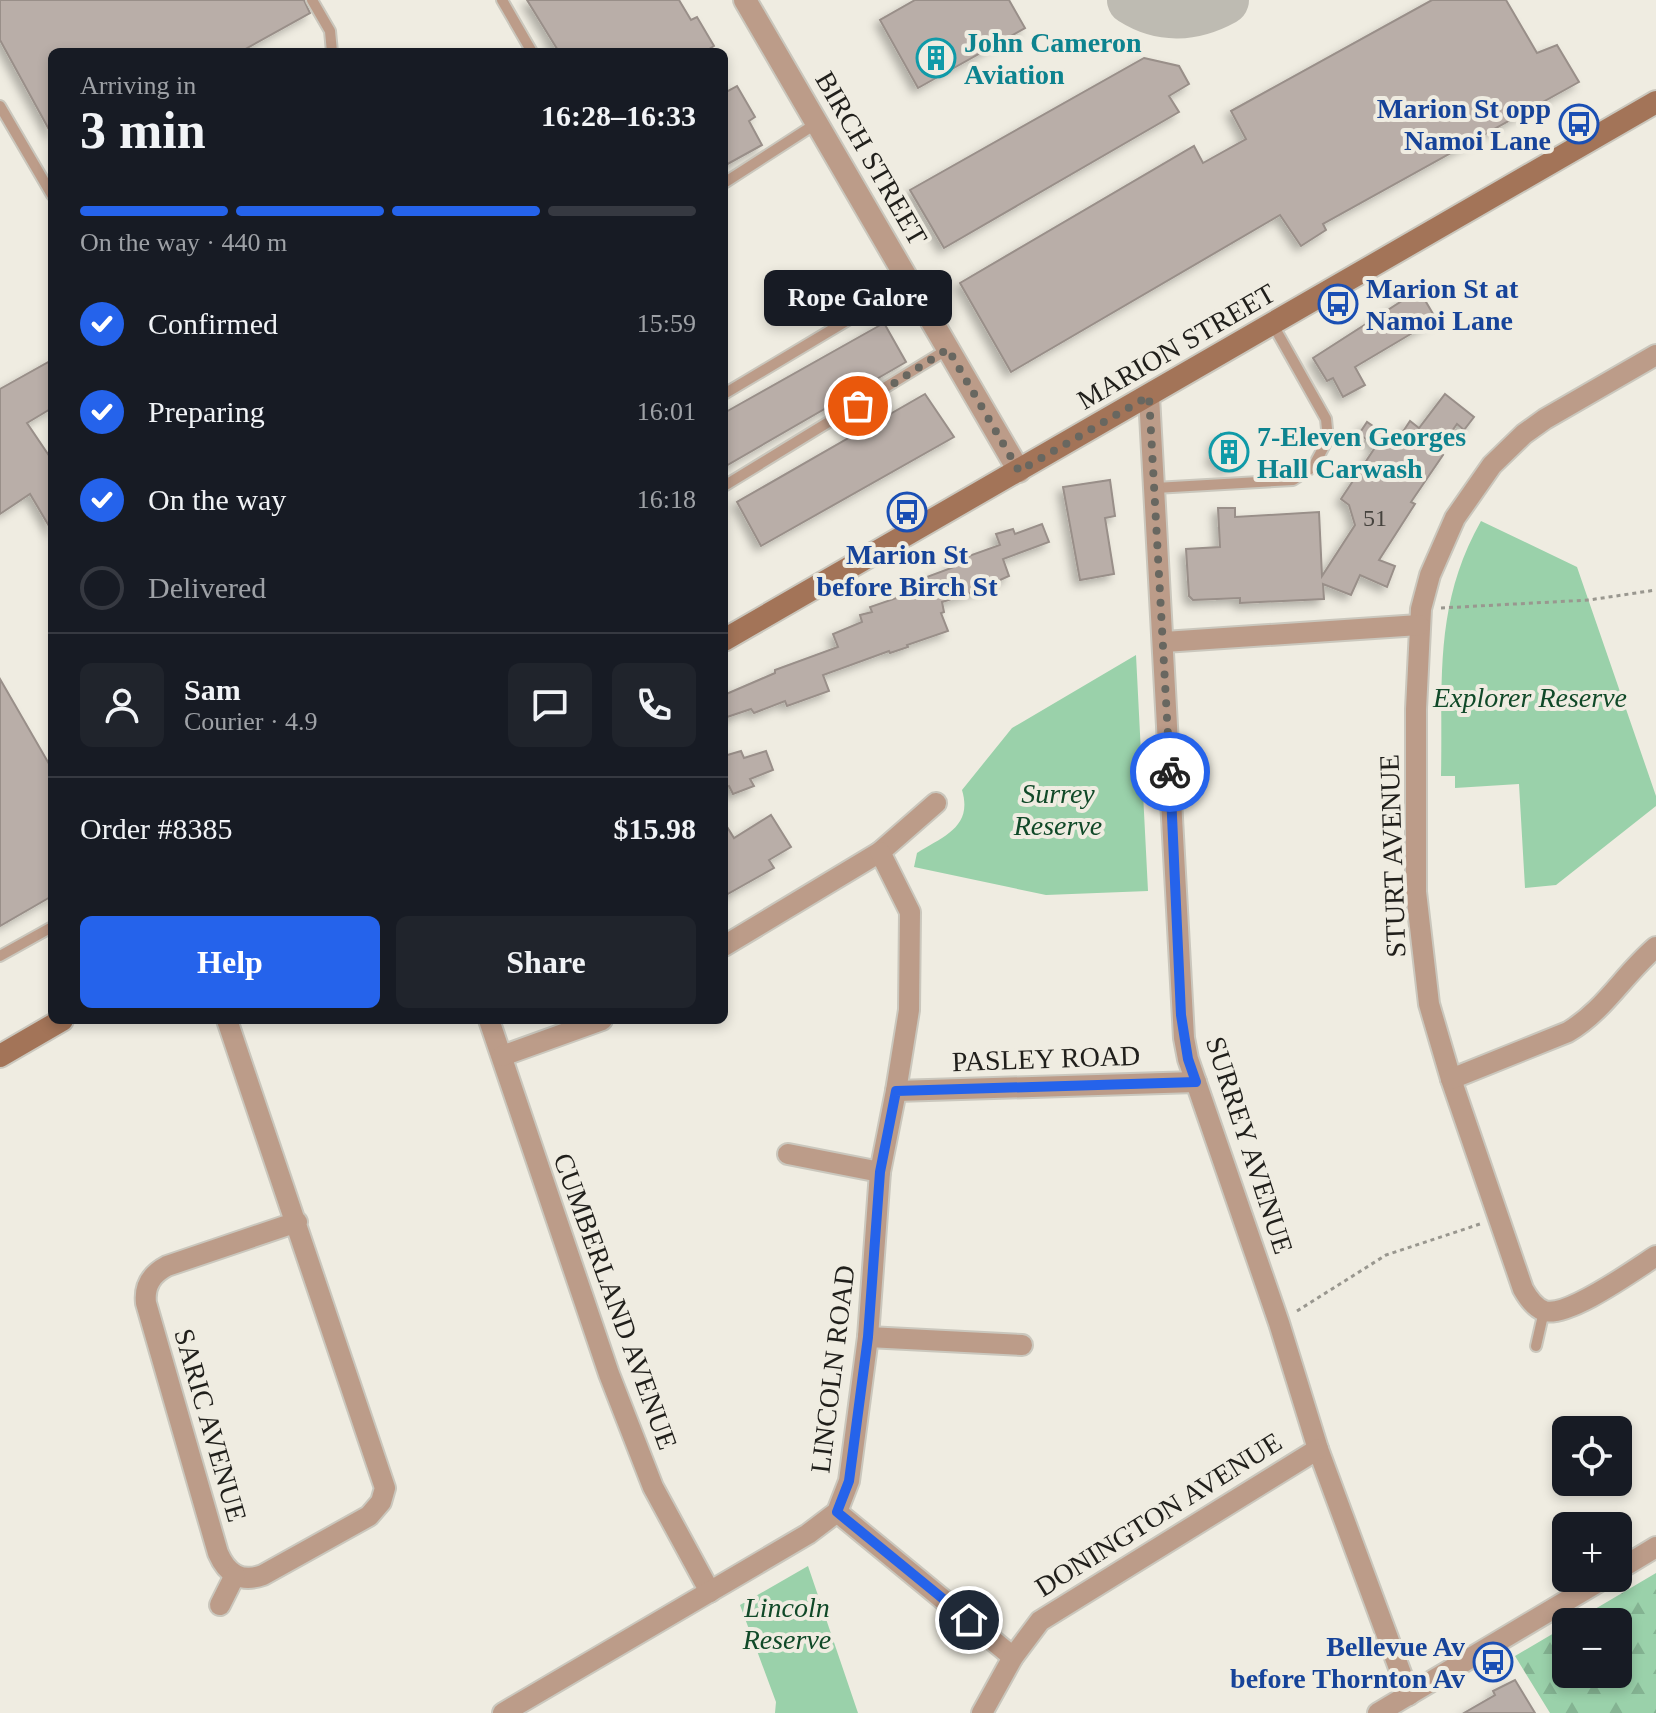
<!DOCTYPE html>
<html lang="en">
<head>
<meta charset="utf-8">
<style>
	body { margin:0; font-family:"Times New Roman",serif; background:#20242c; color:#f1f3f6; height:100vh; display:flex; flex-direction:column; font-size:30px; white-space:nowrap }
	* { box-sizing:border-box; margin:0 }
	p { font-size:26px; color:#9ea1a6 }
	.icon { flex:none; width:44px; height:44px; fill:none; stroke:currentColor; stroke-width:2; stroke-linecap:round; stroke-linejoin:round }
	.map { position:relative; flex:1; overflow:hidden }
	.sheet { position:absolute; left:48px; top:48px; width:680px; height:976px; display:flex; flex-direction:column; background:#171b24; border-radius:12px; box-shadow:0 4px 12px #0003 }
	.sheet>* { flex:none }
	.buttons { position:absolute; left:1552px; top:1416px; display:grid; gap:16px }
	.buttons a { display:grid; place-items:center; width:80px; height:80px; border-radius:12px; background:#171b24; box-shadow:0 4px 12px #0003; font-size:40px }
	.pin { position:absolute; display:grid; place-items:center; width:68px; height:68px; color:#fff; margin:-34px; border:4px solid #fff; border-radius:50%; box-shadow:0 2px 8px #0007 }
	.courier { position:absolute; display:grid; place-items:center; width:80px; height:80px; margin:-40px; border:6px solid #2563eb; border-radius:50%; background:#fff; color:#222; box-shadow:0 2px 10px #0007 }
	.bubble { position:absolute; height:56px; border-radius:12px; background:#171b24; box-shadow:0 4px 12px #0003; font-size:26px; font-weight:700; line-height:56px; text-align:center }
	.headline em { font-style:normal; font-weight:700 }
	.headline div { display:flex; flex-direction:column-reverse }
	.headline { display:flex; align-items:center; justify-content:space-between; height:136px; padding:0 32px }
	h1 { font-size:52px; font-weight:700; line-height:60px }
	.bar { display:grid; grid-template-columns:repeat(4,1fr); gap:12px 8px; align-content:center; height:96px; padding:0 32px }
	.bar i { height:10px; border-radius:6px; background:#363941 }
	.bar .current { background:#2563eb }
	.bar p { grid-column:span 4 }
	.line { display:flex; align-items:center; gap:20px; padding:0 32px; border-top:2px solid #363941 }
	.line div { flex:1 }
	.round { display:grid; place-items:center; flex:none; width:84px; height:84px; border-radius:12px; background:#20242c }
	ol { padding:0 32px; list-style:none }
	li { display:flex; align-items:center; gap:24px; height:88px }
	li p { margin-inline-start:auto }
	li .icon { padding:8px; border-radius:50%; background:#2563eb; color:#fff; stroke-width:4 }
	li:last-child { color:#9ea1a6 }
	li i { width:44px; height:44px; border:4px solid #363941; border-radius:50% }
	.action { display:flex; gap:16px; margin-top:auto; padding:16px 32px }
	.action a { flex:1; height:92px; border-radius:12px; background:#2563eb; color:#fff; font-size:32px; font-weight:700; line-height:92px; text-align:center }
	.action a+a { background:#20242c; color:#f1f3f6 }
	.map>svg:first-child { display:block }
	.forest { fill:url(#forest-firs) }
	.park { fill:#9ad1aa }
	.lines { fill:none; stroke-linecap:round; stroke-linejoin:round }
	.taxiway { stroke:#bebbb2; stroke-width:50 }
	.building { fill:#b9aea8; stroke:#998f89; stroke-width:2; filter:url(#shadow) }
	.service-casing { stroke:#cac7bd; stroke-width:14 }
	.minor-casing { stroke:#cac7bd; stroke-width:24 }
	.tertiary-casing { stroke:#cac7bd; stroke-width:26 }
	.secondary-casing { stroke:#cac7bd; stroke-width:26 }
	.path { stroke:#99978f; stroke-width:3; stroke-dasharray:4 4; stroke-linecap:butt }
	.service { stroke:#bc9c89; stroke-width:10 }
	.minor { stroke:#bc9c89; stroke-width:20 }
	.tertiary { stroke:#bc9c89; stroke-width:22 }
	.secondary { stroke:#a37458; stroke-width:22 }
	.done { stroke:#686760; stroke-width:8; stroke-dasharray:0 14.4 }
	.route { stroke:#2563eb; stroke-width:10 }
	.labels { text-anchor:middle; stroke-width:8; stroke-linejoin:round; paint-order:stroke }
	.number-label { font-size:24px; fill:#46433e }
	.culture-label { font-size:28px; font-weight:bold; fill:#0d838f; stroke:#efece1; text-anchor:start }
	.transit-label { font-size:28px; font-weight:bold; fill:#164399; stroke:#efece1; text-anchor:end }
	.street-label { font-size:28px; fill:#201f1b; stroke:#efece1 }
	.park-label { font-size:28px; font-style:italic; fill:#104928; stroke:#efece1 }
</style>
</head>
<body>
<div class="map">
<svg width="1656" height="1713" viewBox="0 0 1656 1713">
	<defs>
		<pattern id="forest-firs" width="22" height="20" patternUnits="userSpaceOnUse" patternTransform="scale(2)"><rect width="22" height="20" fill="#9ad1aa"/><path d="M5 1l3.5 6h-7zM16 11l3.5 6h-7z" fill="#84b392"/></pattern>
		<filter id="shadow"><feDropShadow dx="-5" dy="5" stdDeviation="4" flood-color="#0004"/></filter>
	</defs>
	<rect width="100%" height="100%" fill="#efece1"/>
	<polygon class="forest" points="1656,1573 1656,1713 1550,1713 1515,1656 1566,1626 1566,1674 1618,1674 1618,1622 1573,1622"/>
	<g class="park">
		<path d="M 1481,521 L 1577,567 L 1656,796 L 1656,806 L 1556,885 L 1525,888 L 1519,784 L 1455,788 L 1455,776 L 1441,776 C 1443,683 1433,606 1481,521 Z"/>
		<path d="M 1136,655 L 1148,891 L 1046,895 L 914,867 L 917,853 C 944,836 973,827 962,790 L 1012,728 Z"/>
		<polygon points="808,1566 858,1713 775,1713 776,1702 740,1605"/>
	</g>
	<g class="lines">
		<path class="taxiway" d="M 1132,0 C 1162,19 1193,17 1224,0"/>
	</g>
	<g class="building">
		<polygon points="0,0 304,0 310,13 240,52 52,52 52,135 0,40"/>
		<polygon points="527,0 679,0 691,20 697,17 714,46 704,52 559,52"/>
		<polygon points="915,0 1009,0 1025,28 918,88 880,20"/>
		<polygon points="1432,0 1506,0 1537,53 1557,45 1579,82 1323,224 1326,230 1301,246 1280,215 1011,372 960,283 1194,146 1203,163 1246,139 1231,111"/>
		<polygon points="1144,58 1179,66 1189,84 1169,96 1179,112 944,248 910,190"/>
		<polygon points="737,86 755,117 749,121 762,145 724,166 724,93"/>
		<polygon points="1419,290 1436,319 1355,367 1365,385 1343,397 1333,378 1327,381 1313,358"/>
		<polygon points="884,323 906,362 724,467 724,413"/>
		<polygon points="52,360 52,408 27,423 52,460 52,531 30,494 0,514 0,389"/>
		<polygon points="925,394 954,437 761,546 737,502"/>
		<polygon points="1445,394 1474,417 1464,430 1457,424 1438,451 1443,455 1411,502 1415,504 1379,560 1395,566 1387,587 1360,575 1351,595 1323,584 1324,599 1240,603 1240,598 1193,600 1189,596 1186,549 1220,547 1218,508 1235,508 1235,517 1319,512 1322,576 1355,525 1349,505 1341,499 1376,446 1359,434 1367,422 1396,442 1410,421 1419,428"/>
		<polygon points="1221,434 1246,454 1238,466 1233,462 1226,470 1210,458 1217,449 1212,445"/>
		<polygon points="1110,480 1115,516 1105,518 1114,574 1080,580 1063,487"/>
		<polygon points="1042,524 1049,542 1003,559 1009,576 989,585 990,587 942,602 944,612 941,613 948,631 907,645 908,647 890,653 889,651 823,675 829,691 787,706 785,701 754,713 751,709 724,718 724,695 775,673 775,670 838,647 833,634 862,622 860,615 872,612 870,607 920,590 916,581 954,567 952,562 1000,545 996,534 1013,529 1015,534"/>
		<polygon points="0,679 52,769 52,896 0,926"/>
		<polygon points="741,751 744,758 766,751 773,770 750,779 754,786 733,794 729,786 724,788 724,756"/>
		<polygon points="771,815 791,847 769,860 774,868 724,896 724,822 734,838"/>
		<polygon points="1515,1680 1535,1713 1464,1713 1495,1695 1493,1691"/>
	</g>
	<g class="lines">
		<g class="service-casing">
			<g id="service">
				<polyline points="312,0 330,31 332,52"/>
				<polyline points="502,0 532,52"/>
				<polyline points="0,106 52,195"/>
				<polyline points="724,183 817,123"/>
				<polyline points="724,394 910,283"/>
				<polyline points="724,486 948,349"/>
				<polyline points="1155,488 1293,480 1313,467 1328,439 1326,419 1273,325"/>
				<polyline points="0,956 52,927"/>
				<polyline points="1536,1346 1544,1311"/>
			</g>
		</g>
		<g class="minor-casing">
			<g id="minor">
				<path d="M 1656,355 L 1545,419 L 1524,434 L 1492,465 L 1455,518 L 1430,575 L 1421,609 L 1416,709 L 1416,892 L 1429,1004 L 1451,1079 L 1523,1289 C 1528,1298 1534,1307 1544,1311 C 1568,1318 1634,1270 1656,1256"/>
				<polyline points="1149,396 1184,1038 1188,1059 1279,1323 1318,1449 1409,1695"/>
				<polyline points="1164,642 1419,625"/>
				<polyline points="724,946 880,852 936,803"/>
				<path d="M 227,1020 L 385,1488 L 381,1502 L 369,1516 L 263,1575 C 241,1583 227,1574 218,1553 L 146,1303 C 144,1285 152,1274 167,1266 L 297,1222"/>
				<polyline points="489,1020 609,1374 653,1487 710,1592"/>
				<polyline points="502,1056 602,1020"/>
				<path d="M 1451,1079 L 1568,1032 C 1605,1010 1624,974 1656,947"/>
				<polyline points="896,1091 1196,1082"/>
				<polyline points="788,1154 880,1172"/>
				<polyline points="868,1337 1022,1345"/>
				<polyline points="837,1512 1013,1657"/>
				<polyline points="1618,1570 1656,1547"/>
				<polyline points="220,1605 235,1575"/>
				<polyline points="503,1713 808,1534 837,1512 849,1481 868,1337 880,1172 896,1091 909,1010 910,912 880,852"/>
				<polyline points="982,1713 1013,1657 1040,1621 1318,1449"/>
				<polyline points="1378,1713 1605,1578"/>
			</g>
		</g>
		<g class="tertiary-casing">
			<polyline id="tertiary" points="745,0 1019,471"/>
		</g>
		<g class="secondary-casing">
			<g id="secondary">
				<polyline points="724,640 1656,102"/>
				<polyline points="0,1056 62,1020"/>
			</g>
		</g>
		<g class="path">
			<polyline points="1441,608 1589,600 1656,590"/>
			<polyline points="1297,1311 1386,1255 1480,1224"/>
		</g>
		<use href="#service" class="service"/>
		<use href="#minor" class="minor"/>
		<use href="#tertiary" class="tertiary"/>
		<use href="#secondary" class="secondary"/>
	</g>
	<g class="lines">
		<polyline class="done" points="858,406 948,349 1019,471 1149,396 1170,772"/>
		<polyline class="route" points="969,1620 837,1512 849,1481 868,1337 880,1172 896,1091 1196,1082 1188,1059 1181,1015 1170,772"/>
	</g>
	<defs>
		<g id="building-ring" transform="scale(2)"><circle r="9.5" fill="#efece1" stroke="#0f9aa8" stroke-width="1.5"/><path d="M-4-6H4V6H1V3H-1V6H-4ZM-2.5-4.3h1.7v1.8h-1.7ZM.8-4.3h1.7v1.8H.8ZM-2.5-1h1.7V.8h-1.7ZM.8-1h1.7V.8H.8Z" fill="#0f9aa8"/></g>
		<g id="bus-ring" transform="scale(2)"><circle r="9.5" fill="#efece1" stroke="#1a4fb4" stroke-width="1.5"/><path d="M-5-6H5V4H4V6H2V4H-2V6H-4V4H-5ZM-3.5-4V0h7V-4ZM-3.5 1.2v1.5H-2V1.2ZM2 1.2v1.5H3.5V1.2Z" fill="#1a4fb4"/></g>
	</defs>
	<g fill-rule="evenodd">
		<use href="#building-ring" x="936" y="58"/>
		<use href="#bus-ring" x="1579" y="124"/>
		<use href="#bus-ring" x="1338" y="304"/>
		<use href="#building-ring" x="1229" y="452"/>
		<use href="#bus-ring" x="907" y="512"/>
		<use href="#bus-ring" x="1493" y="1662"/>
	</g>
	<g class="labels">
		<g class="number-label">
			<text x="1375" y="526">51</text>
		</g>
		<g class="culture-label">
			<text x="964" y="52">John Cameron<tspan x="964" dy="32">Aviation</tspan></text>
			<text x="1257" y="446">7-Eleven Georges<tspan x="1257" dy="32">Hall Carwash</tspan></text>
		</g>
		<g class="transit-label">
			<text x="1551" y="118">Marion St opp<tspan x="1551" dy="32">Namoi Lane</tspan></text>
			<text x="1366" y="298" text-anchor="start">Marion St at<tspan x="1366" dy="32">Namoi Lane</tspan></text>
			<text x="907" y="564" text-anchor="middle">Marion St<tspan x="907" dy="32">before Birch St</tspan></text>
			<text x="1465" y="1656">Bellevue Av<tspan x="1465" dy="32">before Thornton Av</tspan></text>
		</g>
		<g class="street-label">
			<text transform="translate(872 158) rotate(60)" y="10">BIRCH STREET</text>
			<text transform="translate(1176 346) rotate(-30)" y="10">MARION STREET</text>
			<text transform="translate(1392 856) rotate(-92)" y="10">STURT AVENUE</text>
			<text transform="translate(1046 1058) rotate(-2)" y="10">PASLEY ROAD</text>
			<text transform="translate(1250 1145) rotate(72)" y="10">SURREY AVENUE</text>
			<text transform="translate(616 1301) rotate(70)" y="10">CUMBERLAND AVENUE</text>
			<text transform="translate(832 1369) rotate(-83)" y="10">LINCOLN ROAD</text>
			<text transform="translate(211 1425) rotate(74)" y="10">SARIC AVENUE</text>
			<text transform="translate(1158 1514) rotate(-32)" y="10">DONINGTON AVENUE</text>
		</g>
		<g class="park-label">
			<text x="1530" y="707">Explorer Reserve</text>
			<text x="1058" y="803">Surrey<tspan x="1058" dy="32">Reserve</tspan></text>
			<text x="787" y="1617">Lincoln<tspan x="787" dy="32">Reserve</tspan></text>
		</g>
	</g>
</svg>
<div class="buttons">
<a><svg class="icon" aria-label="locate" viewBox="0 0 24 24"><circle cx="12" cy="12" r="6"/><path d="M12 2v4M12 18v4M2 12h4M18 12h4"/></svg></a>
<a>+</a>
<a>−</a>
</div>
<div class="pin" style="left:858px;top:406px;background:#ea580c"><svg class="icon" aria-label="bag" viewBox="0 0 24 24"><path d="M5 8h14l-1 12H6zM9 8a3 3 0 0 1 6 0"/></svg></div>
<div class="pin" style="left:969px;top:1620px;background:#1f2937"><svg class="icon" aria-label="home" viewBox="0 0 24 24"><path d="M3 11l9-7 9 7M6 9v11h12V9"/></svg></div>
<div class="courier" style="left:1170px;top:772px"><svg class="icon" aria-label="bike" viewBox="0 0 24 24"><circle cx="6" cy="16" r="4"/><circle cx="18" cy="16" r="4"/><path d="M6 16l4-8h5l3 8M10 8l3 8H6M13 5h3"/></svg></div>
<div class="bubble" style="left:764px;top:270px;width:188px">Rope Galore</div>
<section class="sheet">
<div class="headline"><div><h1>3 min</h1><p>Arriving in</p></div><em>16:28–16:33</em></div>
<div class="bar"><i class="current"></i><i class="current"></i><i class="current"></i><i></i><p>On the way · 440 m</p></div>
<ol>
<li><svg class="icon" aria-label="check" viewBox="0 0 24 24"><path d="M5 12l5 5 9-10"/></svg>Confirmed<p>15:59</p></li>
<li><svg class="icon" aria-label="check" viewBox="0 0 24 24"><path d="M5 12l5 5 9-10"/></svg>Preparing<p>16:01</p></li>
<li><svg class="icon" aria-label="check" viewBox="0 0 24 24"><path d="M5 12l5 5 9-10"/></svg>On the way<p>16:18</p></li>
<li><i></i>Delivered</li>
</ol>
<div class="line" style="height:144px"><a class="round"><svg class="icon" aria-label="person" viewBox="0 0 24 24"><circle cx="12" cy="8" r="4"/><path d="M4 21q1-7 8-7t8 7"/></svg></a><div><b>Sam</b><p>Courier · 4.9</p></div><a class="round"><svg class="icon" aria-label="chat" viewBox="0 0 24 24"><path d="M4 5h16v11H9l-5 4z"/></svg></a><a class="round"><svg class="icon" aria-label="phone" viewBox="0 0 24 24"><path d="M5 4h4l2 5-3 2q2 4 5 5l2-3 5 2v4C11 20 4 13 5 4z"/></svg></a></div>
<div class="line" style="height:104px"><div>Order #8385</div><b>$15.98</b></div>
<div class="action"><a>Help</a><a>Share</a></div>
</section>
</div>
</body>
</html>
